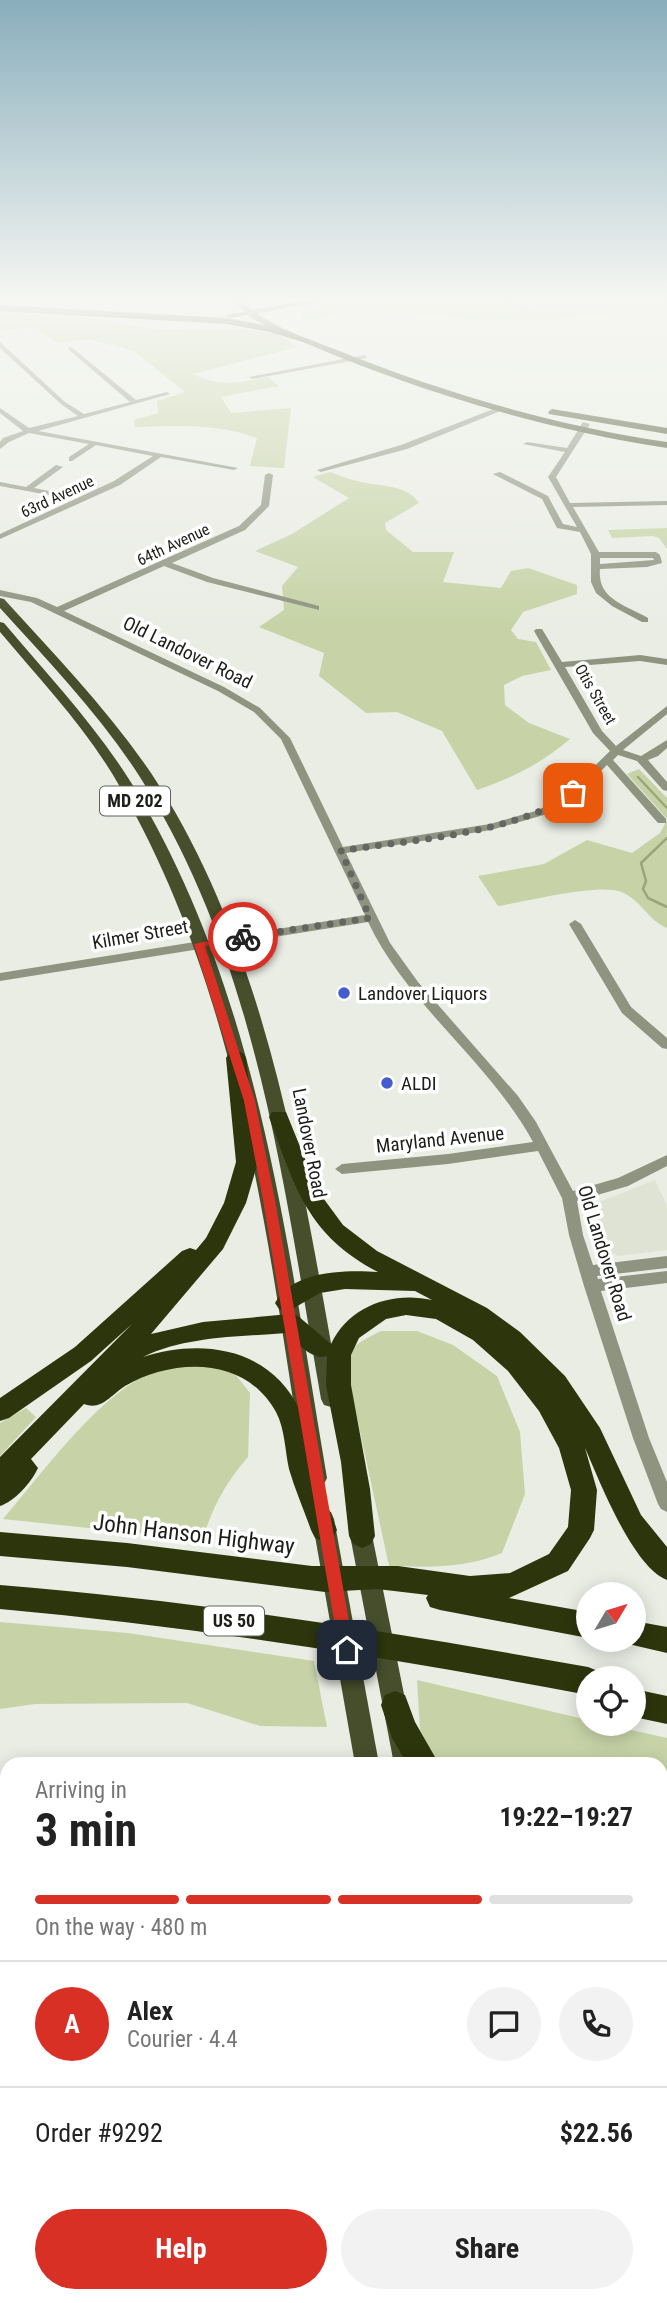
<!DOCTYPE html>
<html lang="en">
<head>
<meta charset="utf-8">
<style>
	body { margin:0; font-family:"Roboto Condensed",sans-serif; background:#f2f2f2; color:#222; height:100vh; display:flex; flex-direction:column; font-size:26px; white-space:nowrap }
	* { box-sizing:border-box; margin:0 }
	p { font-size:23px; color:#767676 }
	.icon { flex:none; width:38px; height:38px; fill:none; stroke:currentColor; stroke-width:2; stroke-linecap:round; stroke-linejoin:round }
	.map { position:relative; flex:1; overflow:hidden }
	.drawer { position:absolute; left:0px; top:1757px; width:668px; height:546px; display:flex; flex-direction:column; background:#fff; border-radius:21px 21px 0 0; box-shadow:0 4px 18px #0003 }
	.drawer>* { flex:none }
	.needle { width:46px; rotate:52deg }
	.fabs { position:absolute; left:576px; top:1582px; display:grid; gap:14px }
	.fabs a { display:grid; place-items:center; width:70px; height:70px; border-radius:50%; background:#fff; box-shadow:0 4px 18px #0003; font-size:35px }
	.pin { position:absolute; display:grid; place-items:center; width:60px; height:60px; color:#fff; margin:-30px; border-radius:14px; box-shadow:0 4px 10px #0006 }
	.courier { position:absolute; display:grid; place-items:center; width:70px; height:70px; margin:-35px; border:5px solid #d93025; border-radius:50%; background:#fff; color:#222; box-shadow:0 2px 9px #0007 }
	.summary em { font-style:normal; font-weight:700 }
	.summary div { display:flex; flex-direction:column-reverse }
	.summary { display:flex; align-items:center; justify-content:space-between; height:119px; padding:0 35px }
	h1 { font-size:46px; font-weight:700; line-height:52px }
	.bar { display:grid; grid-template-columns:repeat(4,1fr); gap:10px 7px; align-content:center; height:84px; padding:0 35px }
	.bar i { height:9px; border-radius:5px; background:#e0e0e0 }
	.bar .on { background:#d93025 }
	.bar p { grid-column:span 4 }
	.line { display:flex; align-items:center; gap:18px; padding:0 35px; border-top:2px solid #e0e0e0 }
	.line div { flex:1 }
	.round { display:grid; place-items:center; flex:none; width:74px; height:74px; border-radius:37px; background:#f2f2f2 }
	.action { display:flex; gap:14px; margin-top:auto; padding:14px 35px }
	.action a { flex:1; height:80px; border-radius:42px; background:#d93025; color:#fff; font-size:28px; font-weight:700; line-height:80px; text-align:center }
	.action a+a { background:#f2f2f2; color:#222 }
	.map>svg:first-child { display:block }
	.built { fill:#dfe3d3 }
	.green { fill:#c7d3a7 }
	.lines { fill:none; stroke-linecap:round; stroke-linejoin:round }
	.stream-far1 { stroke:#9aa67a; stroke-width:2 }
	.stream { stroke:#9aa67a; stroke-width:2.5 }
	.minor { fill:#8f9481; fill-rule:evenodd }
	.major { fill:#464e2c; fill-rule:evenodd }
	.highway { fill:#2d350c; fill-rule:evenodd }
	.rail { stroke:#5a5c56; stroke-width:5 }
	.route { fill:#d93025 }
	.done { stroke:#656661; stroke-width:7; stroke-dasharray:0 12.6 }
	.poi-dot { fill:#445cd0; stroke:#fff; stroke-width:2.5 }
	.labels { text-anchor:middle; stroke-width:7; stroke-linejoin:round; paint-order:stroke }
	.far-street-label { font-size:16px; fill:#1d1e1a; stroke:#fff }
	.shield { fill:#fff; stroke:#61625f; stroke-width:2 }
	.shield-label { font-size:18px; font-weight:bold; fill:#1d1e1a }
	.street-label { font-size:19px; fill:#1d1e1a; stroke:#fff }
	.poi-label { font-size:19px; fill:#1d1e1a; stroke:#fff; text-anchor:start }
	.near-street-label { font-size:23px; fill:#1d1e1a; stroke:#fff }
</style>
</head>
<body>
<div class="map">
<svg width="667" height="2303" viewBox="0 0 667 2303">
	<rect width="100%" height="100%" fill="#eaede4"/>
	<polygon class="built" points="655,1180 667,1206 667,1250 618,1256 597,1244 589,1206"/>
	<g class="green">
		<polygon points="327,302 667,302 667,308 646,305 639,310 600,315 509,321 344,309 345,313 301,322 302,312"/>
		<path d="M 0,313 L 65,315 L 164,330 L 245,329 L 278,334 L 297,347 L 193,374 C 222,388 238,382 268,377 L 279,386 L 221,397 L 231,413 L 291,408 L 284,468 L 250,466 L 257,438 C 216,423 177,426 135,427 L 134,420 L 158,413 L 157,401 L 185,392 L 134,351 L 87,339 L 58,343 L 36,328 L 0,330 Z"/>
		<path d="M 330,472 C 339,475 348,479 357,481 C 377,487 406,483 419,503 L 385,523 L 386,530 L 413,552 L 454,552 L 443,582 L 501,588 L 511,571 L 528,568 L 577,585 L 577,594 L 523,612 L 511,630 L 518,639 L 536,642 L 551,670 L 522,676 L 504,685 L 505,705 L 529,723 L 570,739 C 541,764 512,778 477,790 L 442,731 L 397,712 L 366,713 L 319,676 L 324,653 L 259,627 L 284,610 L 282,586 L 298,567 L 255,551 L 292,534 L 349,498 L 313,477 Z"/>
		<polygon points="667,528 667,549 659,538 653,536 612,538 608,530"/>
		<polygon points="639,769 667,798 667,819 627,774"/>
		<path d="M 667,820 L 667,928 C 649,921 640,899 621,892 C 597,883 526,902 498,906 L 478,876 L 544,864 L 587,840 L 632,853 L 660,833 Z"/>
		<path d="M 381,1331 L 417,1331 L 453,1345 L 497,1376 L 520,1432 L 525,1494 L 502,1553 C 463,1569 430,1567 389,1566 L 348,1376 C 348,1346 355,1344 381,1331 Z"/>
		<path d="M 199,1363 L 235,1374 L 250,1393 L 248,1457 C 225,1483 213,1507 202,1540 L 3,1519 C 45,1471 101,1389 162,1368 C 173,1364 188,1364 199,1363 Z"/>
		<polygon points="26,1408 36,1417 0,1456 0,1423"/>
		<polygon points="0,1622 128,1633 314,1661 327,1727 260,1726 187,1703 35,1704 0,1709"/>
		<polygon points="417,1680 588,1720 588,1724 604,1724 667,1738 667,1840 662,1839 662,1764 437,1764 420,1730"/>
		<polygon points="0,2107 7,2107 7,2296 374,2296 375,2303 0,2303"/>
	</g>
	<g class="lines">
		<polyline class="stream-far1" points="504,302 531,311"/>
		<g class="stream">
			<polyline points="638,777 667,808"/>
			<polyline points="667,838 641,863 646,881 643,889 648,898 667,907"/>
		</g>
		<g class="minor">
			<polygon points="0,342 65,402 84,414 130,402 68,349 70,346 136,400 167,392 170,394 38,431 238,468 234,470 161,457 120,485 0,539 0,534 114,481 153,456 96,445 72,461 69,461 69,457 89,444 29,433 9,442 0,449 0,442 3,438 23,431 0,413 0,408 29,428 78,416 61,404 0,348"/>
			<polygon points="365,355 367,358 252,379 249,377"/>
			<polygon points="496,408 503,410 407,449 321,472 317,470 401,445"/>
			<path d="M 583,422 L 590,424 L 556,477 L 570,503 L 667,501 L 667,505 L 573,507 L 599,552 L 656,552 L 660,555 L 662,563 L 647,567 L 600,569 C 597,600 627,605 648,618 L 648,622 L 642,622 L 612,606 L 596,593 L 591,582 L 591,554 L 580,532 L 557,528 L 542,499 L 493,474 L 500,472 L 548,496 L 563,524 L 577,527 L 548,477 L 565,452 L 523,444 L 527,442 L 567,448 ZM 600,558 L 653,558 L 654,560 L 600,564 Z"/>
			<polygon points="56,465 63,467 34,488 54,492 54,496 0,486 0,482 26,487"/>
			<path d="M 269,473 L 273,475 L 269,506 L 245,530 L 172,563 L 213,578 L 319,606 L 319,610 L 207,582 L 164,566 L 64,611 L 224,687 L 260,708 L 290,738 L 343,847 L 490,824 L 539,810 L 569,791 L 610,751 L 593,733 L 534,631 L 536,629 L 542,629 L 562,662 L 640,655 L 667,659 L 667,665 L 640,661 L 565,667 L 602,731 L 616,746 L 667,706 L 667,714 L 623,750 L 641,756 L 667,740 L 667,748 L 658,756 L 648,760 L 667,782 L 667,791 L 663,790 L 637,761 L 618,755 L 613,760 L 666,819 L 666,823 L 658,823 L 607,765 L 577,795 L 547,814 L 491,830 L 346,853 L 390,943 L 418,982 L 518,1096 L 536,1122 L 573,1191 L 618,1178 L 667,1155 L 667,1166 L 628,1186 L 577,1201 L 583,1235 L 593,1265 L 667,1256 L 667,1268 L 597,1276 L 598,1279 L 667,1271 L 667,1283 L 601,1291 L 649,1438 L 667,1482 L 667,1512 L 661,1509 L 658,1504 L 633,1438 L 584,1286 L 569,1235 L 562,1198 L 538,1151 L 448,1164 L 342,1174 L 335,1169 L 342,1164 L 448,1154 L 533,1142 C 489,1061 408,1006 368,922 L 0,981 L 0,973 L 365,915 L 281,739 L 254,712 L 218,691 L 31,602 L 0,596 L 0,590 L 37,598 L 57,607 L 239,526 L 261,505 L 265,475 Z"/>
			<polygon points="575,920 581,924 631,1007 667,1038 667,1049 662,1048 622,1013 569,924"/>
		</g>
		<g class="major">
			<path d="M 234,302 L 242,302 C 268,326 304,337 337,350 C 444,393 553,425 667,442 L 667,448 C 531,427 401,386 275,330 L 253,319 Z"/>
			<polygon points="552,409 667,428 667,434 549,414 548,412"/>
			<path d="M 0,598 L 4,599 C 55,655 108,710 151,773 C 271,954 303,1190 341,1399 L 338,1405 L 331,1407 L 324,1405 L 321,1399 C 284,1187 257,959 138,774 C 99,714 48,661 0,608 Z"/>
			<path d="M 0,622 L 4,623 C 48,675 96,726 132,784 C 259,991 287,1244 327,1478 L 324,1484 L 316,1487 L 308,1484 L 305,1478 C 268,1243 241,997 120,787 C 88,730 42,682 0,632 Z"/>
			<polygon points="323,1509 331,1512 334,1519 379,1764 355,1764 312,1519 315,1512"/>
			<polygon points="359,1515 367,1518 370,1525 418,1764 394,1764 348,1525 351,1518"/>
			<polygon points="439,2296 469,2296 470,2303 440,2303"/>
			<polygon points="487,2296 517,2296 519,2303 489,2303"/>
		</g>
		<g class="highway">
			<polygon points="298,302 319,302 230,318 225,315"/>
			<polygon points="0,305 227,318 275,327 311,340 306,343 270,332 227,324 0,311"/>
			<path d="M 236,1051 L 243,1053 L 246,1058 L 258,1162 L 246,1203 L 223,1249 L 151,1334 L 203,1322 L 290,1314 L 298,1316 L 331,1344 C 349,1306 392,1291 432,1300 L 415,1291 L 345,1289 L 320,1293 L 287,1312 L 279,1309 L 275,1303 C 293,1270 346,1270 378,1272 C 307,1235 295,1187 269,1117 L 272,1112 L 286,1112 L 318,1191 L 343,1225 L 377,1251 L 487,1308 L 520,1332 L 565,1376 L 600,1428 L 641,1515 L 667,1547 L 667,1580 C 633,1567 600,1482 585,1448 L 597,1490 L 594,1530 L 590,1538 L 568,1571 L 509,1598 L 588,1612 L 588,1638 L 440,1610 L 430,1607 L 426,1598 L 428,1595 L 377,1589 L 325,1592 L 127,1567 L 0,1556 L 0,1532 L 127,1543 L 312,1566 L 398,1566 L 470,1576 L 510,1573 L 549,1554 L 568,1527 L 571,1490 L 559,1448 L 539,1411 L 508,1371 L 473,1340 L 436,1319 L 406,1315 L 386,1319 L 359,1338 L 351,1355 L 351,1385 L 370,1489 L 375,1536 L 371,1544 L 362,1548 L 353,1544 L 349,1536 L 341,1462 L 326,1385 L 327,1356 C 312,1361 297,1342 286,1333 C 239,1337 186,1336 143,1357 C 202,1338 272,1348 300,1411 C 308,1429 310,1450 315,1469 C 320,1490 330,1510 337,1530 L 333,1538 L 324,1542 L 315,1538 L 311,1530 C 304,1510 295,1490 289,1469 C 285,1451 285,1429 276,1412 C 245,1356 174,1358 125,1386 C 111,1395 101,1411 84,1404 L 31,1459 L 38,1468 C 31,1483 15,1501 0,1506 L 0,1457 L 132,1324 L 91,1361 L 9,1418 L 0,1421 L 0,1398 L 75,1347 L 182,1251 L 190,1248 L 196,1250 L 206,1238 L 224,1203 L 236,1162 L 226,1058 L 229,1053 Z"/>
			<path d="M 0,1585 C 198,1601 393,1632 588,1667 L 598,1671 L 601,1678 L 588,1678 L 588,1695 C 393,1658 198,1627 0,1609 Z"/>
			<polygon points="634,1621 667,1627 667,1653 624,1643 623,1640 634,1640"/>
			<polygon points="634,1689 667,1696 667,1724 634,1717"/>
			<polygon points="395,1691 405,1695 415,1722 439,1764 407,1764 392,1738 381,1705 385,1695"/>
			<polygon points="662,1842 667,1843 667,1873 662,1872"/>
		</g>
		<g class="rail">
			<polyline points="662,1949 667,1949"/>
			<polyline points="0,1951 7,1951"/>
			<polyline points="662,1961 667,1961"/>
			<polyline points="0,1965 7,1965"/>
			<polyline points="662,1973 667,1973"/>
			<polyline points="0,1981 7,1981"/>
			<polyline points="662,2044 667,2044"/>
			<polyline points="0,2050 7,2050"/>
			<polyline points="662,2060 667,2060"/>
			<polyline points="0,2066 7,2066"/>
		</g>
	</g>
	<linearGradient id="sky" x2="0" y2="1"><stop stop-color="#89aebc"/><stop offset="0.48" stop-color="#f6f7f3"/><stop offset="1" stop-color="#f6f7f3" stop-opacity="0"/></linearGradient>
	<rect width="667" height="624" fill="url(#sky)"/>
	<polygon class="route" points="243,934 248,937 247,939 205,946 255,1101 275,1200 354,1650 352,1655 347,1657 341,1655 339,1650 263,1200 244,1101 194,944"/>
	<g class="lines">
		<path class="done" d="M 243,937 L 370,918 L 341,851 C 412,839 513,835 573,793"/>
	</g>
	<g class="poi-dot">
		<circle cx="344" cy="993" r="7"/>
		<circle cx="387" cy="1083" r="7"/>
	</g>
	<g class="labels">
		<g class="far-street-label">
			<text transform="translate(57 496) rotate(-25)" y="6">63rd Avenue</text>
			<text transform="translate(173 544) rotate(-25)" y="6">64th Avenue</text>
			<text transform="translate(596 694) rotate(60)" y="6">Otis Street</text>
		</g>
		<g class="shield">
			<rect x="100" y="786.5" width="70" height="29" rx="5"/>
			<rect x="204" y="1606.5" width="60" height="29" rx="5"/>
		</g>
		<g class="shield-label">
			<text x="135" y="807">MD 202</text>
			<text x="234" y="1627">US 50</text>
		</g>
		<g class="street-label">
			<text transform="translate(188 652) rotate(26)" y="7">Old Landover Road</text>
			<text transform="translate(140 934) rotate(-10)" y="7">Kilmer Street</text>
			<text transform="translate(440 1139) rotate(-6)" y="7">Maryland Avenue</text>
			<text transform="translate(310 1143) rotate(79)" y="7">Landover Road</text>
			<text transform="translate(605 1253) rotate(73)" y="7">Old Landover Road</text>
		</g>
		<g class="poi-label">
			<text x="358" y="1000">Landover Liquors</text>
			<text x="401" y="1090">ALDI</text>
		</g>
		<g class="near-street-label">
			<text transform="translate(194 1534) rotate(7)" y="8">John Hanson Highway</text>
		</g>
	</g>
</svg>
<div class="fabs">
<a><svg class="needle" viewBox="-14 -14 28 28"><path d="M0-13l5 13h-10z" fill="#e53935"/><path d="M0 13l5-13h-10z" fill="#767676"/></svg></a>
<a><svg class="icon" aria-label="locate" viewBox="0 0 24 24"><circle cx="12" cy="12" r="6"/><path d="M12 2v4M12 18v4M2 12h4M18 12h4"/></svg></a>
</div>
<div class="pin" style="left:573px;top:793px;background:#ea580c"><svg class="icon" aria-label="bag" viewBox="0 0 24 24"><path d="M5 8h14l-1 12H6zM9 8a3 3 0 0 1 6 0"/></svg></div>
<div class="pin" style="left:347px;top:1650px;background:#1f2937"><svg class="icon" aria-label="home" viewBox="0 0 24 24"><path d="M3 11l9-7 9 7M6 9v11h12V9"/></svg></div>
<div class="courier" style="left:243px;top:937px"><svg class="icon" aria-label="bike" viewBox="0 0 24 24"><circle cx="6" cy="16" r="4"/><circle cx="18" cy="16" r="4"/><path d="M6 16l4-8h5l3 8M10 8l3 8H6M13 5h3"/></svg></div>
<section class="drawer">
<div class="summary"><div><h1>3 min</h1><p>Arriving in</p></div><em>19:22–19:27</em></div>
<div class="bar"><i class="on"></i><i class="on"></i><i class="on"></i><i></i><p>On the way · 480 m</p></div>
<div class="line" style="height:126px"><b class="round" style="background:#d93025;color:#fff">A</b><div><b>Alex</b><p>Courier · 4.4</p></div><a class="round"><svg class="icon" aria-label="chat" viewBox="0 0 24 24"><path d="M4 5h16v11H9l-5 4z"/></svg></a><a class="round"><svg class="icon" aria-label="phone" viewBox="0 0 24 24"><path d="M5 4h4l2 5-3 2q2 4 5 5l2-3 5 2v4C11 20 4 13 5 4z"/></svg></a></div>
<div class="line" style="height:91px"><div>Order #9292</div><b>$22.56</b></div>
<div class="action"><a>Help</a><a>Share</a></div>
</section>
</div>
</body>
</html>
